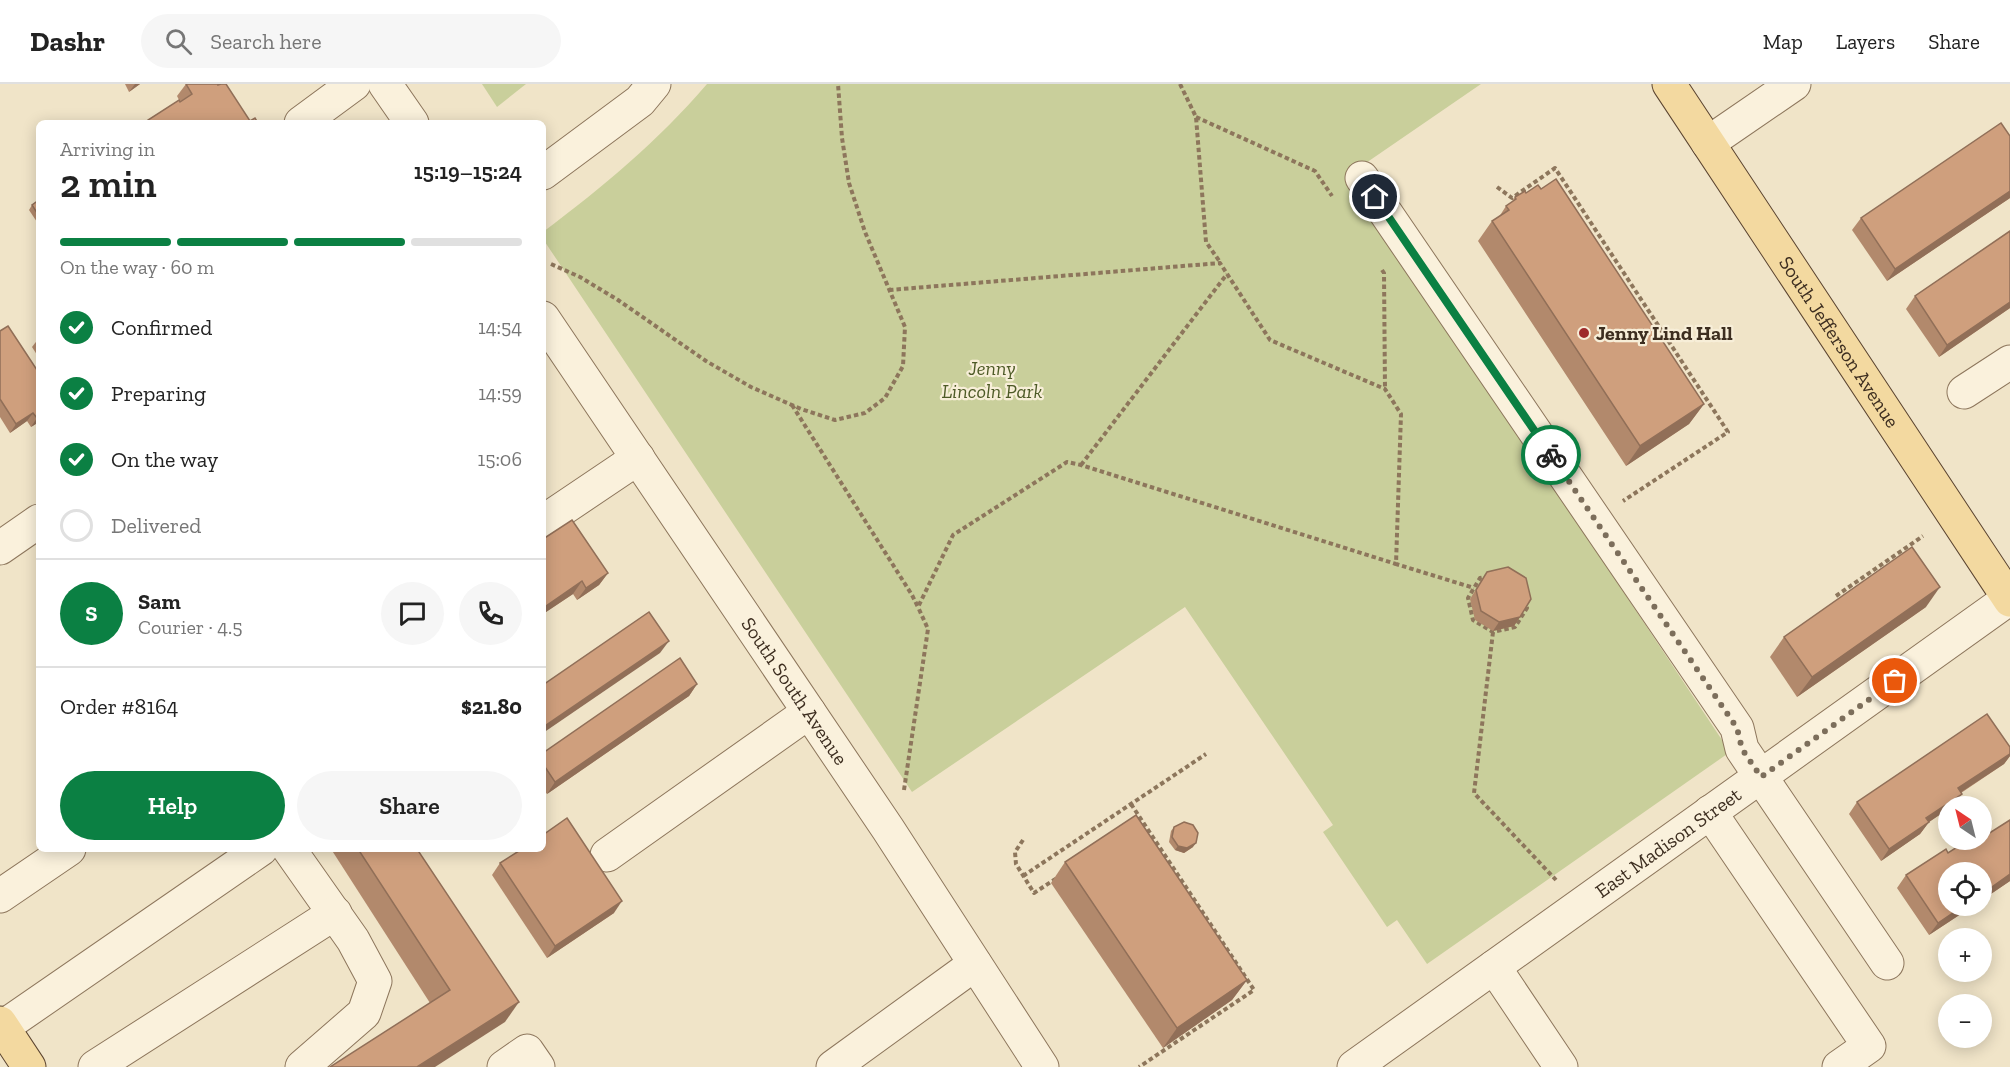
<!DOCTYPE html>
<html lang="en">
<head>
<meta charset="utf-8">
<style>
	body { margin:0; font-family:"Zilla Slab",serif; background:#f6f6f6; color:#222; height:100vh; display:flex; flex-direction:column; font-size:22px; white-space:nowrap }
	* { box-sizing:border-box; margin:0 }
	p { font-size:20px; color:#767676 }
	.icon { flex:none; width:33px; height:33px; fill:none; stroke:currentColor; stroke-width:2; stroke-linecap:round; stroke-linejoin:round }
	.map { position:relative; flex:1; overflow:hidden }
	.drawer { position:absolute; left:36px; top:36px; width:510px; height:732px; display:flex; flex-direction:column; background:#fff; border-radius:9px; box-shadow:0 3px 15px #0003 }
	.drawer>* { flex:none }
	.needle { width:39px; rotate:325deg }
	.fabs { position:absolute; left:1938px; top:712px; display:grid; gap:12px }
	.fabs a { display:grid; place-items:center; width:54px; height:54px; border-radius:50%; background:#fff; box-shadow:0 3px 15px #0003; font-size:30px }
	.pin { position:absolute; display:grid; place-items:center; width:51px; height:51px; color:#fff; margin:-26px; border:3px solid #fff; border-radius:50%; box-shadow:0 2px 6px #0007 }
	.courier { position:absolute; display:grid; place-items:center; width:60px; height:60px; margin:-30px; border:4px solid #0b8043; border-radius:50%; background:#fff; color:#222; box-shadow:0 2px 8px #0007 }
	.head em { font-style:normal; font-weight:600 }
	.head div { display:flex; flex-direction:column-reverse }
	.head { display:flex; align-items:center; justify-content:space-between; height:102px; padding:0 24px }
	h1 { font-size:39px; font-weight:600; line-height:45px }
	.bar { display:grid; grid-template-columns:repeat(4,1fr); gap:9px 6px; align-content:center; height:72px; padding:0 24px }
	.bar i { height:8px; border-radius:4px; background:#e0e0e0 }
	.bar .selected { background:#0b8043 }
	.bar p { grid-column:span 4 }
	.line { display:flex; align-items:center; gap:15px; padding:0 24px; border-top:2px solid #e0e0e0 }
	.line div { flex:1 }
	.round { display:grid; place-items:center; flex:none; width:63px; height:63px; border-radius:32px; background:#f6f6f6 }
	ol { padding:0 24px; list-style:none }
	li { display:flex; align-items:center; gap:18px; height:66px }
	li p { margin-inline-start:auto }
	li .icon { padding:6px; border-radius:50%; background:#0b8043; color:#fff; stroke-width:4 }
	li:last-child { color:#767676 }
	li i { width:33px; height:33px; border:3px solid #e0e0e0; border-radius:50% }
	.primary-button { display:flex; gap:12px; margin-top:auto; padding:12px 24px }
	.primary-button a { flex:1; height:69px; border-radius:36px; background:#0b8043; color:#fff; font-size:24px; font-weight:600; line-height:69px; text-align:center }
	.primary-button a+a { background:#f6f6f6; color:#222 }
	header { display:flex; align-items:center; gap:36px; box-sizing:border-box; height:84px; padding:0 30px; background:#fff; border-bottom:2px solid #e0e0e0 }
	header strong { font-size:28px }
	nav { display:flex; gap:33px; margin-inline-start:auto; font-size:21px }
	.search { width:420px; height:54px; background:#f6f6f6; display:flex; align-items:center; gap:15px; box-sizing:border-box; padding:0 21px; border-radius:33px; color:#767676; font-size:22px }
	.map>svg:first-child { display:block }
	.green { fill:#c9cf9b }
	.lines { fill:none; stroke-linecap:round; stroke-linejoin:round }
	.minor-casing { stroke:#8d765c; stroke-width:35 }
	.major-casing { stroke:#5b4430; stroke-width:35 }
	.path { stroke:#8d765c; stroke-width:4; stroke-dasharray:4.5 3; stroke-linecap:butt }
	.minor { stroke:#faf1dc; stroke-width:33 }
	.major { stroke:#f3d9a0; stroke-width:33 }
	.wall { fill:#b2896c }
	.shaded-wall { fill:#916f58 }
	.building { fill:#cf9f7d; stroke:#916f58; stroke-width:1.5 }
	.done { stroke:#7c6e5b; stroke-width:6; stroke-dasharray:0 10.8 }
	.route { stroke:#0b8043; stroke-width:8 }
	.poi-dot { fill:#9e2a2b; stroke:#f7eed8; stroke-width:2 }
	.labels { text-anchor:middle; stroke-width:4.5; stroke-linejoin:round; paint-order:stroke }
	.poi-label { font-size:20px; font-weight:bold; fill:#3d2e20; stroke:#f7eed8; text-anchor:start }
	.street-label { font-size:20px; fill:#3d2e20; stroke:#f7eed8 }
	.park-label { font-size:20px; font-style:italic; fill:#4d5a26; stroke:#f7eed8 }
</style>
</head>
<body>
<header>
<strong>Dashr</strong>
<div class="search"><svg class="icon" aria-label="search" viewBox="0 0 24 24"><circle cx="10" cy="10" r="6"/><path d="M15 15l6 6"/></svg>Search here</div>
<nav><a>Map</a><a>Layers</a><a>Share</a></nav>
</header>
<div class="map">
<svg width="2010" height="983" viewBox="0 0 2010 983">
	<rect width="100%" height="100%" fill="#f0e4c8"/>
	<g class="green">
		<polygon points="482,0 526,0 497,23"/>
		<path d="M 707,0 L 1481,0 L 1347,92 L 1730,668 L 1427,880 L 1397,836 L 1387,843 L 1323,748 L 1333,741 L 1185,523 L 912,708 L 543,155 L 543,148 C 604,102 657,58 707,0 Z"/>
	</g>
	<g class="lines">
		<g class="minor-casing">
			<g id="minor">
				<polyline points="385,0 412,39"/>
				<polyline points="301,39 354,0"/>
				<polyline points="1708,59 1794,0"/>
				<polyline points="543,89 640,17 654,0"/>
				<polyline points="1362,94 1737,644 1742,665 1887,879"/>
				<path id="s1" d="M 543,234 L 888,745 L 1042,983"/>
				<polyline points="1964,308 2010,278"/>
				<polyline points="543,438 638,374"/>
				<polyline points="0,464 39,437"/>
				<polyline points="1710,728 1869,962 1839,983"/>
				<polyline points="289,765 353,856 375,897 364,929 302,983"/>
				<polyline points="607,771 809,628"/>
				<polyline points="0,812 69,765"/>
				<polyline points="1494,883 1561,983"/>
				<polyline points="3,943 261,765"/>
				<polyline points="95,983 335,829"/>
				<polyline points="504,983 527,967 538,983"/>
				<polyline points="833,983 975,880"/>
				<path id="s2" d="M 1354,983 L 2010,514"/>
			</g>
		</g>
		<g class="major-casing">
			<g id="major">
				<path id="s3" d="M 1669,0 L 2010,516"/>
				<polyline points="0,939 29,983"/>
			</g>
		</g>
		<g class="path">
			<polyline points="1180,0 1196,33 1206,158 1220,178"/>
			<polyline points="1196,33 1315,87 1332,112"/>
			<polyline points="1497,103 1512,114 1555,84 1728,348 1623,417"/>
			<polyline points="551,180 580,193 618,216 706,277 751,303 801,325 835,336 865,329 885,314 903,282 905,243 865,148 849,99 842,54 838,0"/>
			<polyline points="1382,186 1384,189 1385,305"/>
			<polyline points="889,206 1220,179 1270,256 1385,305 1401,330 1396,480 1474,504"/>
			<polyline points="792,321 912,511 918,523 953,451 1067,378 1081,381 1396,480"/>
			<polyline points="1081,381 1227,190"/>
			<polygon points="1503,489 1522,501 1527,524 1515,543 1493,548 1473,536 1468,514 1480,494"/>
			<polyline points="1836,512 1923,452"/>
			<polyline points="1493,548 1474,709 1556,796"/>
			<polyline points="904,706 928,545 918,523"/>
			<polyline points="1131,720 1254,906 1139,983"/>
			<polyline points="1023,756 1015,768 1016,780 1034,809 1057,794"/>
			<polyline points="1023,792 1206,670"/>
		</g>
		<use href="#minor" class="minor"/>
		<use href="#major" class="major"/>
	</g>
	<g class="wall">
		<polygon points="125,0 140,0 129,8"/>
		<polygon points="186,0 250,37 258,39 146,39 148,36 179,16 177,12"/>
		<polygon points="2010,52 2010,114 1887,197 1852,146 1861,134"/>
		<polygon points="1515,113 1704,320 1689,340 1626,382 1478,157 1492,137 1499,133 1506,122 1511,119"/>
		<polygon points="39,116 39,141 29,126 32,121"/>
		<polygon points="2010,147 2010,224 1939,273 1906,225 1915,212"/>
		<polygon points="0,247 39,338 31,343 27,337 10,349 0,333"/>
		<polygon points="39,254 39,274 32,263"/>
		<polygon points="543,455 608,489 599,501 577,516 573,510 543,530"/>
		<polygon points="1487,488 1520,533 1514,542 1493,547 1475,536 1470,515"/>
		<polygon points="1926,523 1797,613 1770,573 1784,553"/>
		<polygon points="697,600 689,612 547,710 543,705 543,669"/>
		<polygon points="2010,663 2010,672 2004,680 1961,709 1953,722 1929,738 1920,750 1881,777 1849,730 1857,718"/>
		<polygon points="2010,736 2010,797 1982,816 1982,789 1973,822 1929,851 1897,804 1906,791 1988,750"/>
		<polygon points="1174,743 1193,763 1184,769 1175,766 1169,758 1171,747"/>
		<polygon points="331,765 417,765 505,938 430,919"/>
		<polygon points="1065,778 1247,896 1232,916 1163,964 1051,799"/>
		<polygon points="500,779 614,829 547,874 492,791"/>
	</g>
	<g class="shaded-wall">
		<polygon points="135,0 140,0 129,8"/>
		<polygon points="2010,107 2010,114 1887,197 1895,185"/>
		<polygon points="2010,218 2010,224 1939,273 1947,261"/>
		<polygon points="1704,320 1689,340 1626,382 1640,362"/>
		<polygon points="33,329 27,337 10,349 16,340"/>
		<polygon points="39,333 39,338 31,343 37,334"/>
		<polygon points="608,489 599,501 577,516 586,504"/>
		<polygon points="582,497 573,510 543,530 543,524"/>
		<polygon points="1940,503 1926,523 1797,613 1812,593"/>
		<polygon points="1520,533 1514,542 1493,547 1499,538"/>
		<polygon points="669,557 660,569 543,649 543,643"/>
		<polygon points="697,600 689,612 547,710 555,698"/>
		<polygon points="2010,670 2010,672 2004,680 1949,716 1958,704"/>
		<polygon points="1962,710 1953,722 1948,723 1948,725 1929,738 1920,750 1881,777 1889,765 1926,734"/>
		<polygon points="1196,759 1193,763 1184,769 1175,766 1178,762"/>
		<polygon points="2010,790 2010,797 1982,816 1982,810"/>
		<polygon points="622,817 614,829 547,874 555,862"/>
		<polygon points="1963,822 1973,822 1929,851 1938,839"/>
		<polygon points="1247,896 1232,916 1163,964 1177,944"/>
		<polygon points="519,918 505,938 435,983 417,983"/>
	</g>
	<g class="building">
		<polygon points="186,0 218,0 218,1 221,0 226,0 250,37 255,34 258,39 147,39 149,38 148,36 179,16 180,18 192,10"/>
		<polygon points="2001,39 2010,52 2010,107 1895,185 1861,134"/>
		<polygon points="1556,95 1704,320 1640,362 1492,137 1509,126 1506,122 1516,115 1515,113 1525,107 1526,109 1538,101 1541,105"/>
		<polygon points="39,116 39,132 32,121"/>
		<polygon points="2010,147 2010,218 1947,261 1915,212"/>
		<polygon points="8,242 39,289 39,333 37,334 33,329 16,340 0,315 0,247"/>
		<polygon points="572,436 608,489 586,504 582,497 543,524 543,455"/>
		<polygon points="1912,463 1940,503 1812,593 1784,553"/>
		<polygon points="1508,483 1526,494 1531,515 1520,533 1499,538 1481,527 1476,506 1487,488"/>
		<polygon points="649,528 669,557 543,643 543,601"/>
		<polygon points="680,574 697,600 555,698 543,680 543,669"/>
		<polygon points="1987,630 2010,663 2010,670 1958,704 1962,710 1926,734 1929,738 1889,765 1857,718"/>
		<polygon points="1136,731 1247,896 1177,944 1065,778"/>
		<polygon points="567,734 622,817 555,862 500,779 522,765 543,765 543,751"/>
		<polygon points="2010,736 2010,790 1982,810 1982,789 1948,789 1948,822 1963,822 1938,839 1906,791 1946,765 1948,769 1968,756 1982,756 1982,747 1984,745 1988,750"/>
		<polygon points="1184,738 1193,741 1198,749 1196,759 1187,764 1178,762 1172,753 1174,743"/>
		<polygon points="358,765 417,765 519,918 417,983 330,983 450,906"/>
	</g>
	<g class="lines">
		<polyline class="done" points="1551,371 1737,644 1742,665 1761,693 1895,597"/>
		<polyline class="route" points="1375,113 1551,371"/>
	</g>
	<circle class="poi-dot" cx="1584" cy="249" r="6"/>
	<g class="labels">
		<g class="poi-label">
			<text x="1596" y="256">Jenny Lind Hall</text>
		</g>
		<g class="street-label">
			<text dy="7" stroke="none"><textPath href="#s3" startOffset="309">South Jefferson Avenue</textPath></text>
			<text dy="7" stroke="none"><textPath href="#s1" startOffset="450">South South Avenue</textPath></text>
			<text dy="7" stroke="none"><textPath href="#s2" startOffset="386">East Madison Street</textPath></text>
		</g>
		<g class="park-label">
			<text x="992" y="291">Jenny<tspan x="992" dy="23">Lincoln Park</tspan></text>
		</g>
	</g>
</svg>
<div class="fabs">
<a><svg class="needle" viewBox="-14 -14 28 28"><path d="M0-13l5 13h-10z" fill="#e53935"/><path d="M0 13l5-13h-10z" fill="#767676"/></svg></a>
<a><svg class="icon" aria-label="locate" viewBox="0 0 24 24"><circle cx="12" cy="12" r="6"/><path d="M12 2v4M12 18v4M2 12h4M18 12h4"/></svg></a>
<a>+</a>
<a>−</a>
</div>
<div class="pin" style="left:1895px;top:597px;background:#ea580c"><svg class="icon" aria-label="bag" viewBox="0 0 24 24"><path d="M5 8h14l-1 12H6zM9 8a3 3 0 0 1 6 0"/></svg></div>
<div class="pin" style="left:1375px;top:113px;background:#1f2937"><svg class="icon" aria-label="home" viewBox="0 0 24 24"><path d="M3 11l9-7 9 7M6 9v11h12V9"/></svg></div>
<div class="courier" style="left:1551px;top:371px"><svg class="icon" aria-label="bike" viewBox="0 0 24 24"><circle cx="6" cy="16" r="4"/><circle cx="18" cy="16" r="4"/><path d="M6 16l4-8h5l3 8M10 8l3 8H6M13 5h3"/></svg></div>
<section class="drawer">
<div class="head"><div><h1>2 min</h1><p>Arriving in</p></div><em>15:19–15:24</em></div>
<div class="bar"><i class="selected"></i><i class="selected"></i><i class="selected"></i><i></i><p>On the way · 60 m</p></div>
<ol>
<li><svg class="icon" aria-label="check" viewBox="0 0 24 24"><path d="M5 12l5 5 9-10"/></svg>Confirmed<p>14:54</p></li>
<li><svg class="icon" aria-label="check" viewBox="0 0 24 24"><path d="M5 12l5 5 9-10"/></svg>Preparing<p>14:59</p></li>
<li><svg class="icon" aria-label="check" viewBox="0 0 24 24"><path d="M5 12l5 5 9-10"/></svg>On the way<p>15:06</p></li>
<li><i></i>Delivered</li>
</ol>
<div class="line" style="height:108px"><b class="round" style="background:#0b8043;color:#fff">S</b><div><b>Sam</b><p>Courier · 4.5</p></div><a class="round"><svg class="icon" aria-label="chat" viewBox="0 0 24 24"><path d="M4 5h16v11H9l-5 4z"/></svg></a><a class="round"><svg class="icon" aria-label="phone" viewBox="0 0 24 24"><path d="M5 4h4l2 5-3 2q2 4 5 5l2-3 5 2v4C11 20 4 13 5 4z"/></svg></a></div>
<div class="line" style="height:78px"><div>Order #8164</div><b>$21.80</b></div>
<div class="primary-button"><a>Help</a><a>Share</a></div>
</section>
</div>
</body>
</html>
